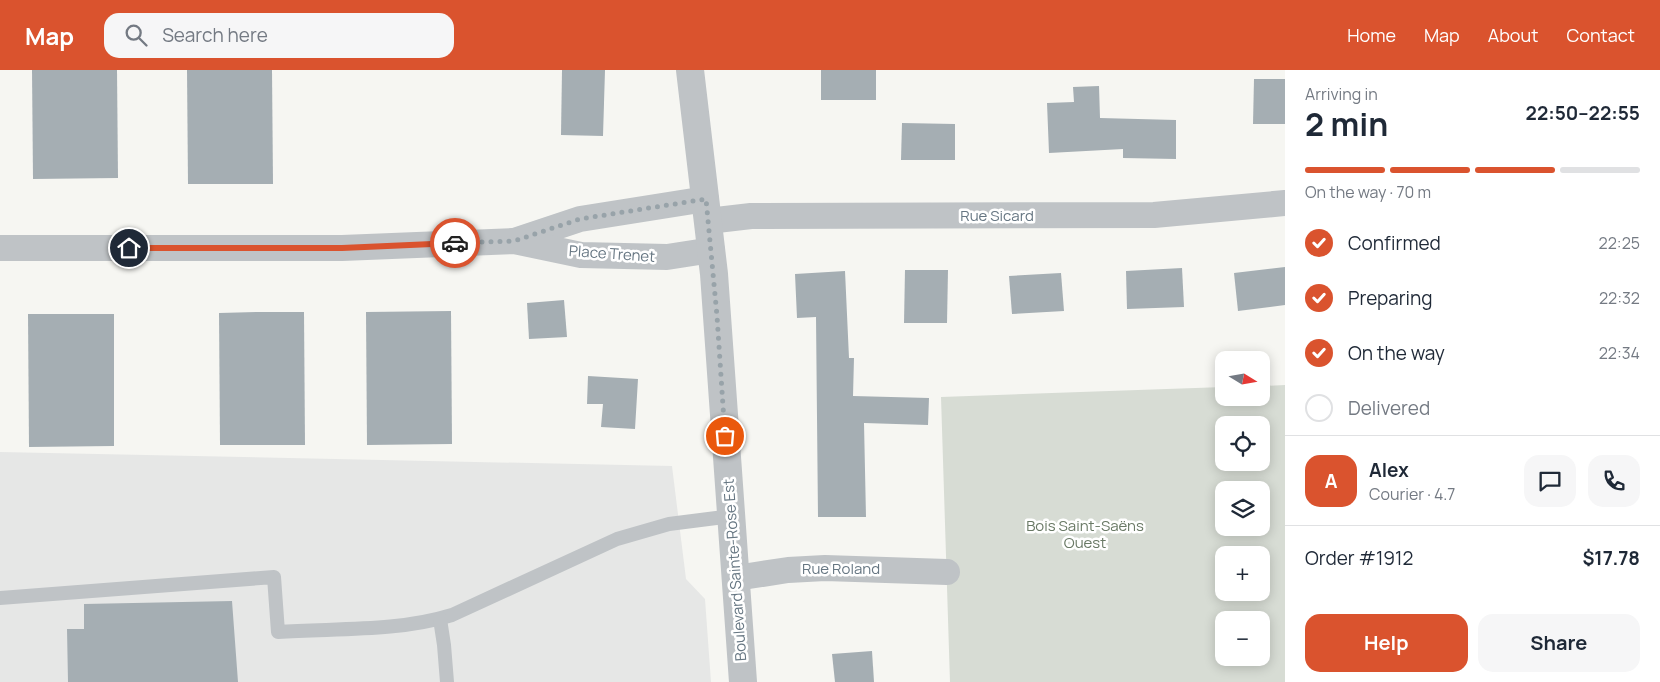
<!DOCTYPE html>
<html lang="en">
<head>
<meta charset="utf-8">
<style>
	body { margin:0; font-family:Manrope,sans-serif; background:#f6f6f7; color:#1f2937; height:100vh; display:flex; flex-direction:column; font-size:19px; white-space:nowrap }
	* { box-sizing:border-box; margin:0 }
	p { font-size:16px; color:#747a83 }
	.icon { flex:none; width:28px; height:28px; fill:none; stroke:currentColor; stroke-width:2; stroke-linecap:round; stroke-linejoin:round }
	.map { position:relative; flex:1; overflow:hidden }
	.drawer { display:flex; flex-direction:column; background:#fff; width:375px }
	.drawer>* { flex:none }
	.needle { width:32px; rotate:101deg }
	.tools { position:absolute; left:1215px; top:281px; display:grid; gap:10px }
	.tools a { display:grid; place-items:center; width:55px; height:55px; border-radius:10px; background:#fff; box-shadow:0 2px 12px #0003; font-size:25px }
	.pin { position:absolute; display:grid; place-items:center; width:42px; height:42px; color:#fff; margin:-21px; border:2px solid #fff; border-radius:50%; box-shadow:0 1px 5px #0007 }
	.courier { position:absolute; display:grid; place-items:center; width:50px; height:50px; margin:-25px; border:4px solid #da532e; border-radius:50%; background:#fff; color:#222; box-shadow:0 1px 6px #0007 }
	.head em { font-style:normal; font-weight:700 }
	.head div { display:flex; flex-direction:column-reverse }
	.head { display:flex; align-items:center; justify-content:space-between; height:85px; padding:0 20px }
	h1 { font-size:32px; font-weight:700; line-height:38px }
	.bar { display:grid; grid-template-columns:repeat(4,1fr); gap:8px 5px; align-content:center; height:60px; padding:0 20px }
	.bar i { height:6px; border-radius:4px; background:#e0e1e3 }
	.bar .selected { background:#da532e }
	.bar p { grid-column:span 4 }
	.line { display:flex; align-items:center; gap:12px; padding:0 20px; border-top:1px solid #e0e1e3 }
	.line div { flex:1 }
	.round { display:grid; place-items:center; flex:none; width:52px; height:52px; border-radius:15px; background:#f6f6f7 }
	ol { padding:0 20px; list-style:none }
	li { display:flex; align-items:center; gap:15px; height:55px }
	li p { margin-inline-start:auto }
	li .icon { padding:5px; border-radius:50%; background:#da532e; color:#fff; stroke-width:4 }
	li:last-child { color:#747a83 }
	li i { width:28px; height:28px; border:2px solid #e0e1e3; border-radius:50% }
	.button { display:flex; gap:10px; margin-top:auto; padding:10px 20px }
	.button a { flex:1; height:58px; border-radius:15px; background:#da532e; color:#fff; font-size:20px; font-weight:700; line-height:58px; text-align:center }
	.button a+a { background:#f6f6f7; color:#1f2937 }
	header { display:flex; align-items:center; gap:30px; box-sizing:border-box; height:70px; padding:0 25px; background:#da532e; color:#fff }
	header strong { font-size:24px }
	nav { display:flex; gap:28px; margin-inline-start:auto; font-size:18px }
	.search { width:350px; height:45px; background:#f6f6f7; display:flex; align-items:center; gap:12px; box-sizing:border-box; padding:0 18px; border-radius:15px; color:#747a83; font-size:19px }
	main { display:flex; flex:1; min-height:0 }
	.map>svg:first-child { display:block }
	.built { fill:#e6e7e6 }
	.green { fill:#d7dcd4; fill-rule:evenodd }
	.building { fill:#a5aeb3 }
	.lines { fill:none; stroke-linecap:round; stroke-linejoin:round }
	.service { stroke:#bfc3c6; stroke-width:14 }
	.minor { stroke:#bfc3c6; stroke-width:26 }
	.tertiary { stroke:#bfc3c6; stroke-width:28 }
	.done { stroke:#98a3a9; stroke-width:5; stroke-dasharray:0 9 }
	.route { stroke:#da532e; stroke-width:6 }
	.labels { text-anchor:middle; stroke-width:5; stroke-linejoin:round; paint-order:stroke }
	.street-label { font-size:15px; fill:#667682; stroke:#fff }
	.park-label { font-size:15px; fill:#697965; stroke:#fff }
</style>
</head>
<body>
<header>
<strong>Map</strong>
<div class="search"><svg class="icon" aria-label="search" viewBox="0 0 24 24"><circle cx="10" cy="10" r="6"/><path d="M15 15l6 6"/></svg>Search here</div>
<nav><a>Home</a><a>Map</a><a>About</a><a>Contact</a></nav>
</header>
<main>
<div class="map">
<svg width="1285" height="612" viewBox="0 0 1285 612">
	<rect width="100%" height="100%" fill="#f6f6f2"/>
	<polygon class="built" points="0,382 672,396 686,509 705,529 711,612 0,612"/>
	<path class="green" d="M 1285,315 L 1285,612 L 950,612 L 941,327 L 1224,317 L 1224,328 L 1261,328 L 1261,316 ZM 1224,355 L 1261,355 L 1261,392 L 1224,392 ZM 1224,420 L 1261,420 L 1261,458 L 1224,458 ZM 1224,485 L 1261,485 L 1261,522 L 1224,522 ZM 1224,550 L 1261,550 L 1261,588 L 1224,588 Z"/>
	<g class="building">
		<polygon points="32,0 117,0 118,108 33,109"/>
		<polygon points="187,0 272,0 273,114 188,114"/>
		<polygon points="562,0 605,0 603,66 561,65"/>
		<rect x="821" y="0" width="55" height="30"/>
		<polygon points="1254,9 1285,9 1285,54 1253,54"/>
		<polygon points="1099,16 1100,48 1176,50 1176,89 1123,88 1123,79 1049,83 1047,33 1074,32 1073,17"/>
		<polygon points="902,53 955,54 955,90 901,90"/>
		<polygon points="1285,197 1285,235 1238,241 1234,203"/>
		<polygon points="1182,198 1184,237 1127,239 1126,201"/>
		<polygon points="905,200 948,200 947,253 904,253"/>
		<polygon points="845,201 849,288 854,288 853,326 929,328 928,355 864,353 866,447 818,447 816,247 797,248 795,204"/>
		<polygon points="1061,203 1064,241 1012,244 1009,206"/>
		<polygon points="564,230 567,267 529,269 527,233"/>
		<polygon points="451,241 452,374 367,375 366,242"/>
		<polygon points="257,242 304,242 305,375 220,375 219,243"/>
		<polygon points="28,244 114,244 114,376 29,377"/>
		<polygon points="588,306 638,309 635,359 601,357 603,334 587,334"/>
		<polygon points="232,531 238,612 68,612 67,559 84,559 84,534"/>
		<polygon points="872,581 874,612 835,612 832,584"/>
	</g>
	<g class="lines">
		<g class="service">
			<path d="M 0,528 L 274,507 L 278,562 C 335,558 397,562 452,545 L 617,469 L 669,454 L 732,446"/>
			<polyline points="440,549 444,575 447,612"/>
		</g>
		<g class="minor">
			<polyline points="708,151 751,146 1154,145 1285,133"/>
			<polyline points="514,171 580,149 706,129"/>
			<polyline points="0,178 342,178 514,171 581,185 667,187 712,180"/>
			<polyline points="736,508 788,500 825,498 947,502"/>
		</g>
		<polyline class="tertiary" points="690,0 714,204 743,612"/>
	</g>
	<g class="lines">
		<polyline class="done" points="455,173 514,171 580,149 706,129 717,246 725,366"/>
		<polyline class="route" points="129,178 342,178 455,173"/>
	</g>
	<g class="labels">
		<g class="street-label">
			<text x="997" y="151">Rue Sicard</text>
			<text transform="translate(612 184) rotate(4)" y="5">Place Trenet</text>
			<text x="841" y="504">Rue Roland</text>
			<text transform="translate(735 500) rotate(-94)" y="5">Boulevard Sainte-Rose Est</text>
		</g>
		<g class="park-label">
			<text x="1085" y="461">Bois Saint-Saëns<tspan x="1085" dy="17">Ouest</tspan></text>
		</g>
	</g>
</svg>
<div class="tools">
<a><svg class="needle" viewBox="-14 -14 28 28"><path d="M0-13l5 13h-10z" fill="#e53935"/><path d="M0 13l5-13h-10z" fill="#747a83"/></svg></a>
<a><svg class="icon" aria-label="locate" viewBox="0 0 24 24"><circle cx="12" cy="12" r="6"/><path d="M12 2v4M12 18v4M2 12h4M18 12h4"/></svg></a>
<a><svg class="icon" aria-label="layers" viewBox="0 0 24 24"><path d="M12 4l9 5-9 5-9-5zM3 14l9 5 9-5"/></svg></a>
<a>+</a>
<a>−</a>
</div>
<div class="pin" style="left:725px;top:366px;background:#ea580c"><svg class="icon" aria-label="bag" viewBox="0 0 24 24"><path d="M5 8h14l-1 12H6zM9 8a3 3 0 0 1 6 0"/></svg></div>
<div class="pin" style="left:129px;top:178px;background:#1f2937"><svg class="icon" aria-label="home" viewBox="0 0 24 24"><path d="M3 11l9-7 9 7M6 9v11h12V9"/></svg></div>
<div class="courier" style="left:455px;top:173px"><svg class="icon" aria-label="car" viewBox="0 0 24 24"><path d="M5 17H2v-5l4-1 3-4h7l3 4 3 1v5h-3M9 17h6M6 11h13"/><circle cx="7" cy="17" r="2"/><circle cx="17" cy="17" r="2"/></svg></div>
</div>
<section class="drawer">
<div class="head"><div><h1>2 min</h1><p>Arriving in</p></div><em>22:50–22:55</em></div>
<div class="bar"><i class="selected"></i><i class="selected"></i><i class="selected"></i><i></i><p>On the way · 70 m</p></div>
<ol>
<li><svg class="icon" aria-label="check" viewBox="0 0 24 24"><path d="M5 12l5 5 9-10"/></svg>Confirmed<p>22:25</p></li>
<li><svg class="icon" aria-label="check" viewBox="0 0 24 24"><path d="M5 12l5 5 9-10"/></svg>Preparing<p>22:32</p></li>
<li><svg class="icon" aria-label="check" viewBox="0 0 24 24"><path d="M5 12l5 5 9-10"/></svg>On the way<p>22:34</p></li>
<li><i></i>Delivered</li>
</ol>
<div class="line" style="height:90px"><b class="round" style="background:#da532e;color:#fff">A</b><div><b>Alex</b><p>Courier · 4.7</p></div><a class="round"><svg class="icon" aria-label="chat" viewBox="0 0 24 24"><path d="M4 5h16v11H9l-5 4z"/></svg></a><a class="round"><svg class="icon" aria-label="phone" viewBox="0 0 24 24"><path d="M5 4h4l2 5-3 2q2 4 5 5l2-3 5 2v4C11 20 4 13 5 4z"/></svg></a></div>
<div class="line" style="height:65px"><div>Order #1912</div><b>$17.78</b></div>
<div class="button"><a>Help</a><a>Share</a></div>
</section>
</main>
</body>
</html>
